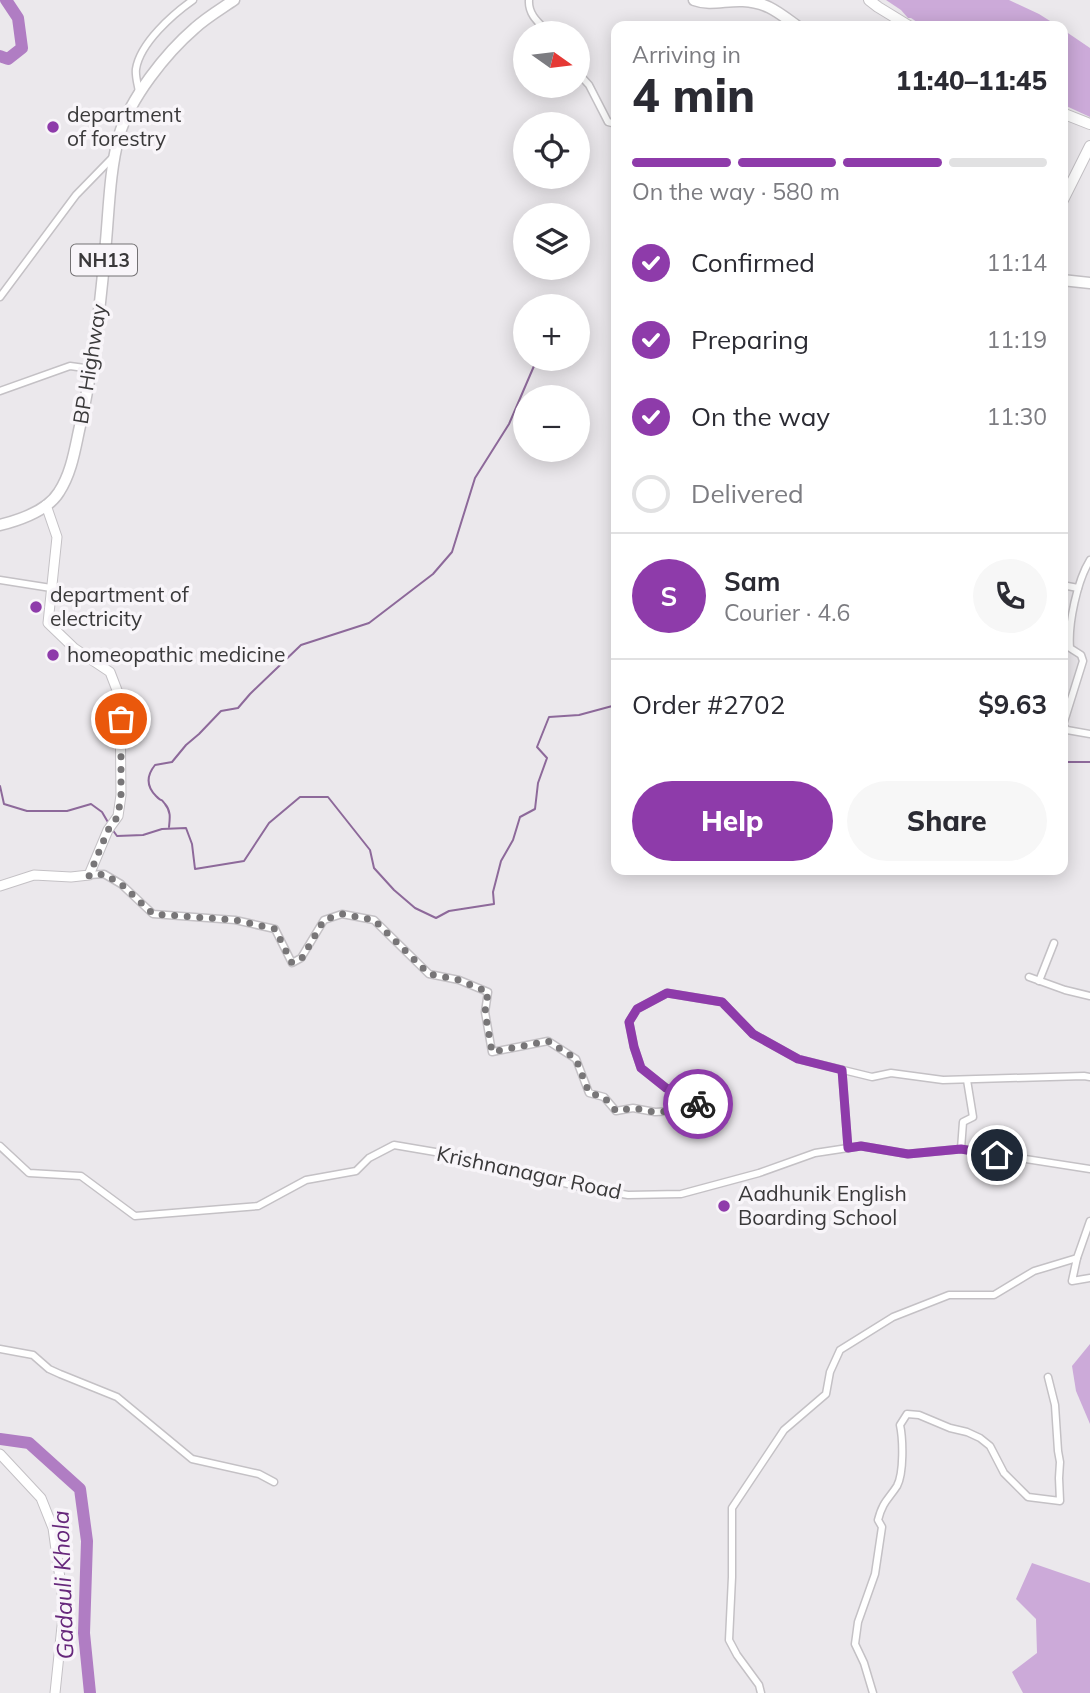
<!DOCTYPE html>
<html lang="en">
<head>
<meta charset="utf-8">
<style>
	body { margin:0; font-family:Mulish,sans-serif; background:#f7f7f7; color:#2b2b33; height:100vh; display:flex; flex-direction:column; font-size:26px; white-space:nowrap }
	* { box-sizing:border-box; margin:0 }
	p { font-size:23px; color:#7c7c81 }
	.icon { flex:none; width:38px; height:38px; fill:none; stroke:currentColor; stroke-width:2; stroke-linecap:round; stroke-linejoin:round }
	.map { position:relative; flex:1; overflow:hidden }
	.details { position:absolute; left:611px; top:21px; width:457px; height:854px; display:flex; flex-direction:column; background:#fff; border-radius:14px; box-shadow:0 4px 18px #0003 }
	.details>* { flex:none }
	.needle { width:46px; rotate:104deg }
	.buttons { position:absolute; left:513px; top:21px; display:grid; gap:14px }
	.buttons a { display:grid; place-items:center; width:77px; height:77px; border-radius:50%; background:#fff; box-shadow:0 4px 18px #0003; font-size:35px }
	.pin { position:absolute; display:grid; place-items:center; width:60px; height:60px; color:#fff; margin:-30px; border:4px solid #fff; border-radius:50%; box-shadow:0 2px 7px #0007 }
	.courier { position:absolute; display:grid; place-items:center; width:70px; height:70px; margin:-35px; border:5px solid #8e3baa; border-radius:50%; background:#fff; color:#222; box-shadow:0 2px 9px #0007 }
	.summary em { font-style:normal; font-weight:800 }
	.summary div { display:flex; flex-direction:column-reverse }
	.summary { display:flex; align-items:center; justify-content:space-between; height:119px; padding:0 21px }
	h1 { font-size:46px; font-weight:800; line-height:52px }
	.bar { display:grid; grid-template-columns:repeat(4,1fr); gap:10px 7px; align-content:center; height:84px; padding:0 21px }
	.bar i { height:9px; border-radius:5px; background:#e1e1e2 }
	.bar .on { background:#8e3baa }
	.bar p { grid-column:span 4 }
	.line { display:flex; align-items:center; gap:18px; padding:0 21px; border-top:2px solid #e1e1e2 }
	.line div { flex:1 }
	.round { display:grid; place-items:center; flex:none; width:74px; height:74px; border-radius:37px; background:#f7f7f7 }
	ol { padding:0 21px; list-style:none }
	li { display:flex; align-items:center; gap:21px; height:77px }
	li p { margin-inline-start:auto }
	li .icon { padding:7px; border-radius:50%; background:#8e3baa; color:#fff; stroke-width:4 }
	li:last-child { color:#7c7c81 }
	li i { width:38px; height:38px; border:4px solid #e1e1e2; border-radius:50% }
	.action { display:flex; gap:14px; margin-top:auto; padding:14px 21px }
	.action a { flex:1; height:80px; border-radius:42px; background:#8e3baa; color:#fff; font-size:28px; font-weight:800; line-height:80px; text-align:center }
	.action a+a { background:#f7f7f7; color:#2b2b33 }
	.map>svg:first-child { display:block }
	.green { fill:#ccaad9 }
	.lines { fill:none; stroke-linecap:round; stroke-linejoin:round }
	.stream { stroke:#8d699a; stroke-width:2 }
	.river { stroke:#b07dc3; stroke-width:12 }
	.street-casing { stroke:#c4c1c5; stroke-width:9 }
	.secondary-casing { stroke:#c4c1c5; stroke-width:11 }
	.primary-casing { stroke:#c4c1c5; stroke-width:12 }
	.highway-casing { stroke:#c4c1c5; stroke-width:13 }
	.street { stroke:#fff; stroke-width:6 }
	.secondary { stroke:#fff; stroke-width:9 }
	.primary { stroke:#fff; stroke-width:10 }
	.highway { stroke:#fff; stroke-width:10 }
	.done { stroke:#787678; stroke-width:7; stroke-dasharray:0 12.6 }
	.route { stroke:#8e3baa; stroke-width:9 }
	.poi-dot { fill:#8e3baa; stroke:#f8f5f9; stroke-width:2.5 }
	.labels { text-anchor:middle; stroke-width:7; stroke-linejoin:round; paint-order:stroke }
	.shield { fill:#f8f5f9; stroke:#737173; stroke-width:2 }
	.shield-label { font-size:19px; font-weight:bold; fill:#3a393a }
	.poi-label { font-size:21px; fill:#3a393a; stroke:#f8f5f9; text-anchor:start }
	.street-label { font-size:21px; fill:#3a393a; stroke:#f8f5f9 }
	.water-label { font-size:23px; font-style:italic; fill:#66277b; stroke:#f8f5f9 }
</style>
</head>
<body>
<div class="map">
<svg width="1090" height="1693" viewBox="0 0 1090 1693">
	<rect width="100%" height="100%" fill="#ebe8ec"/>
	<g class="green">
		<polygon points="886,0 1009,0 1039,14 1058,26 923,26 911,18 908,18 901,10"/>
		<polygon points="1062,29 1090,48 1090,117 1062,104"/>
		<polygon points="1090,1344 1090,1424 1076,1391 1072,1366"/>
		<polygon points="1032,1563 1090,1583 1090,1693 1023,1693 1012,1672 1037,1653 1036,1619 1016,1599"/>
	</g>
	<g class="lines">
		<g class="stream">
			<polyline points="1062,764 1067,762 1090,762"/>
			<polyline points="0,786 4,804 27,811 67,811 91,804 102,812 109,824"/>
			<path d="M 169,827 C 170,818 171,811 165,804 C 159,796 164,804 156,796 C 146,786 147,775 155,765 L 172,762 L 186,745 L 199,734 L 221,711 L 238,708 L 250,694 L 301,645 L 369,623 L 433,574 L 452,552 L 475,478 L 509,424 L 537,359"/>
			<polyline points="112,829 117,836 143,835 162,829 186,828 192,844 195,869 244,861 269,823 300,797 328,797 370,850 374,868 394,890 415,908 436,918 449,911 494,904 493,892 501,861 513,840 520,817 535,809 538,783 547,758 537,747 549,717 579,715 616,705"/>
		</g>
		<g class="river">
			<polyline points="0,56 8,59 22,48 18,18 6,0"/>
			<polyline points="0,1439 29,1443 80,1489 87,1541 84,1633 90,1693"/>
		</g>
		<g class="street-casing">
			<g id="street">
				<path d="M 529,0 C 528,15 539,23 549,33"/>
				<polyline points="578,73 589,85 608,122 616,124"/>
				<path d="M 139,92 C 138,85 135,76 136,69 C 140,43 173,14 193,0"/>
				<polyline points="0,297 76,195 114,156"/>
				<polyline points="0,391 70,366 92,369"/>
				<path d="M 1090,560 C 1077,581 1068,624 1070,648 L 1081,655 L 1083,661 L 1063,725 L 1067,730 L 1090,734"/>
				<polyline points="0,580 51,588"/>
				<polyline points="1062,585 1078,588"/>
				<polyline points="89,875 104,874 121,884 153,914 235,920 275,929 292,963 301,958 324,920 342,914 374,920 429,974 459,980 488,992 485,1012 492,1052 548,1041 576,1059 589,1093 604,1097 616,1111 633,1108 655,1112 697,1110 699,1098 666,1088 641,1068 634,1047 629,1022 637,1009 667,993 722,1002 753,1034 798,1059 872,1077 891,1073 943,1080 1084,1076 1090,1077"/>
				<polyline points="1029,977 1065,990 1090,996"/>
				<polyline points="1039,981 1054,943"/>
				<polyline points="842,1070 848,1148"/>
				<polyline points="0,1146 29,1173 81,1176 135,1216 258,1206 306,1180 356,1171 369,1158 394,1145 447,1154 580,1187 628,1195 681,1194 759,1173 815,1153 861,1146 908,1154 961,1149 1090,1169"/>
				<polyline points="961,1149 963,1122 973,1117 967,1080"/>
				<polyline points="1077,1258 1072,1281 1090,1278"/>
				<polyline points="0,1349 33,1355 49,1369 60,1374 117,1397 192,1459 259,1474 274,1482"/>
				<polyline points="761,1693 759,1685 737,1655 729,1640 732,1577 732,1508 784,1430 826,1394 830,1372 840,1350 893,1317 949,1295 994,1295 1034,1271 1077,1258 1090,1221"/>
				<path d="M 873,1693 L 864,1663 L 855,1644 L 858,1622 L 875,1574 L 882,1527 L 878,1520 C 883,1501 888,1500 897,1486 C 904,1473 903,1439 900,1425 L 907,1414 L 919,1415 L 950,1428 L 967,1432 L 980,1438 L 990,1446 L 1004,1473 L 1028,1497 L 1060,1501 L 1059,1478 L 1060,1462 L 1058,1451 L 1055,1405 L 1048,1377"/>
			</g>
		</g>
		<g class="secondary-casing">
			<g id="secondary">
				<polyline points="0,886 34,875 71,877 89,875 108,830 118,816 121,795 120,698 110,672 74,648 48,623 57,537 46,505"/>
				<polyline points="0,1454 41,1498 53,1528 64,1607 55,1693"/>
			</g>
		</g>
		<g class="primary-casing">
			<g id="primary">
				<polyline points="869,0 878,7 909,26"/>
				<polyline points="1062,113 1090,124"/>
				<polyline points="1062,202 1090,146"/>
			</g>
		</g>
		<g class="highway-casing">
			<g id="highway">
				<path d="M 694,0 C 710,6 726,0 743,1 C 767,2 779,13 797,26"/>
				<polyline points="1062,280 1090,283"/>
				<path d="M 0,525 C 20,520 48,510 59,492 C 72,472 75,448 80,426 C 93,369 100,310 105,252 C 109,213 109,173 119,136 C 130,98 166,53 195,28 C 207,17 221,9 234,0"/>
			</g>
		</g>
		<use href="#street" class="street"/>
		<use href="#secondary" class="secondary"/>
		<use href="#primary" class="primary"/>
		<use href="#highway" class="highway"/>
	</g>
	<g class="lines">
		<polyline class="done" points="121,719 121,795 118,816 108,830 89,876 104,874 121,884 153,914 235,920 275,929 292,963 302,958 324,920 342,914 374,920 429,974 459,980 488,992 485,1012 492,1052 548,1041 576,1059 589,1093 604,1097 616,1111 633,1108 654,1112 697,1110 698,1104"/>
		<polyline class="route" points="698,1104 699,1098 666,1088 641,1068 634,1047 629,1022 637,1009 667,993 722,1002 753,1034 798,1059 842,1070 848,1148 861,1146 908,1154 961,1149 997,1155"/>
	</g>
	<g class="poi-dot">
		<circle cx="53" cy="127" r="7"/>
		<circle cx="36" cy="607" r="7"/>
		<circle cx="53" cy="655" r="7"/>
		<circle cx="724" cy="1206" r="7"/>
	</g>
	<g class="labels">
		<rect class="shield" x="71" y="244.5" width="66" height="31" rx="5"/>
		<g class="shield-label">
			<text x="104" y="267">NH13</text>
		</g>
		<g class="poi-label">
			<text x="67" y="122">department<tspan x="67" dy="24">of forestry</tspan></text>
			<text x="50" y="602">department of<tspan x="50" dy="24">electricity</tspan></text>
			<text x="67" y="662">homeopathic medicine</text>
			<text x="738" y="1201">Aadhunik English<tspan x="738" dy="24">Boarding School</tspan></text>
		</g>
		<g class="street-label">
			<text transform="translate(90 364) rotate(-81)" y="7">BP Highway</text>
			<text transform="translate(529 1173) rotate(12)" y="7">Krishnanagar Road</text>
		</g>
		<g class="water-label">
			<text transform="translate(63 1585) rotate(-92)" y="8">Gadauli Khola</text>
		</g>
	</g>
</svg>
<div class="buttons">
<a><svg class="needle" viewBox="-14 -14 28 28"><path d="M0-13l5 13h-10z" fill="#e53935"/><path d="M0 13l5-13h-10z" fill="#7c7c81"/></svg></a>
<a><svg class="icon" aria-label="locate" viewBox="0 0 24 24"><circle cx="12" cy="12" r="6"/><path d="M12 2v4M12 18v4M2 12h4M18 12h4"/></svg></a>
<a><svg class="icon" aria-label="layers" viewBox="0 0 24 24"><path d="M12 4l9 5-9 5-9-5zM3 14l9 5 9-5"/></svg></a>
<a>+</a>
<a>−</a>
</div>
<div class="pin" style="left:121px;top:719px;background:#ea580c"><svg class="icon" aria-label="bag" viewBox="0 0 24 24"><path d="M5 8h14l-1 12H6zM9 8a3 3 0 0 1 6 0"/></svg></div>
<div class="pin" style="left:997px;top:1155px;background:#1f2937"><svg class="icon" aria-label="home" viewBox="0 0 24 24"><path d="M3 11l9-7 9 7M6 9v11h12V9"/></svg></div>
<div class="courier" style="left:698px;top:1104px"><svg class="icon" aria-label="bike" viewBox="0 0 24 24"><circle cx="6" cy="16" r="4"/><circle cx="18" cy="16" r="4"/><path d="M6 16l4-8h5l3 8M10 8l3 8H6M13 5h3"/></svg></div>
<section class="details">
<div class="summary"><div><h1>4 min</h1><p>Arriving in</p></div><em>11:40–11:45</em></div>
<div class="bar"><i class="on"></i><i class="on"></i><i class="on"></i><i></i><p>On the way · 580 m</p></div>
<ol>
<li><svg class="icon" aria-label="check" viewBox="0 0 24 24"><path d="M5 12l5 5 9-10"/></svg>Confirmed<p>11:14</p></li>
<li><svg class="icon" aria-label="check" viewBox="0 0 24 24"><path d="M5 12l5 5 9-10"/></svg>Preparing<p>11:19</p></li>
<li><svg class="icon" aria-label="check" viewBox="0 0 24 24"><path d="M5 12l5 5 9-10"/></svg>On the way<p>11:30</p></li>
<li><i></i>Delivered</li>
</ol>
<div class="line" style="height:126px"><b class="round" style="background:#8e3baa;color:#fff">S</b><div><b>Sam</b><p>Courier · 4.6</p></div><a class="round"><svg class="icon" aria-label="phone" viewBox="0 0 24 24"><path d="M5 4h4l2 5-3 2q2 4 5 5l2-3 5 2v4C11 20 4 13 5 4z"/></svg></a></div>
<div class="line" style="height:91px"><div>Order #2702</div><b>$9.63</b></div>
<div class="action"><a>Help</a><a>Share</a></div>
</section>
</div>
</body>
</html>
